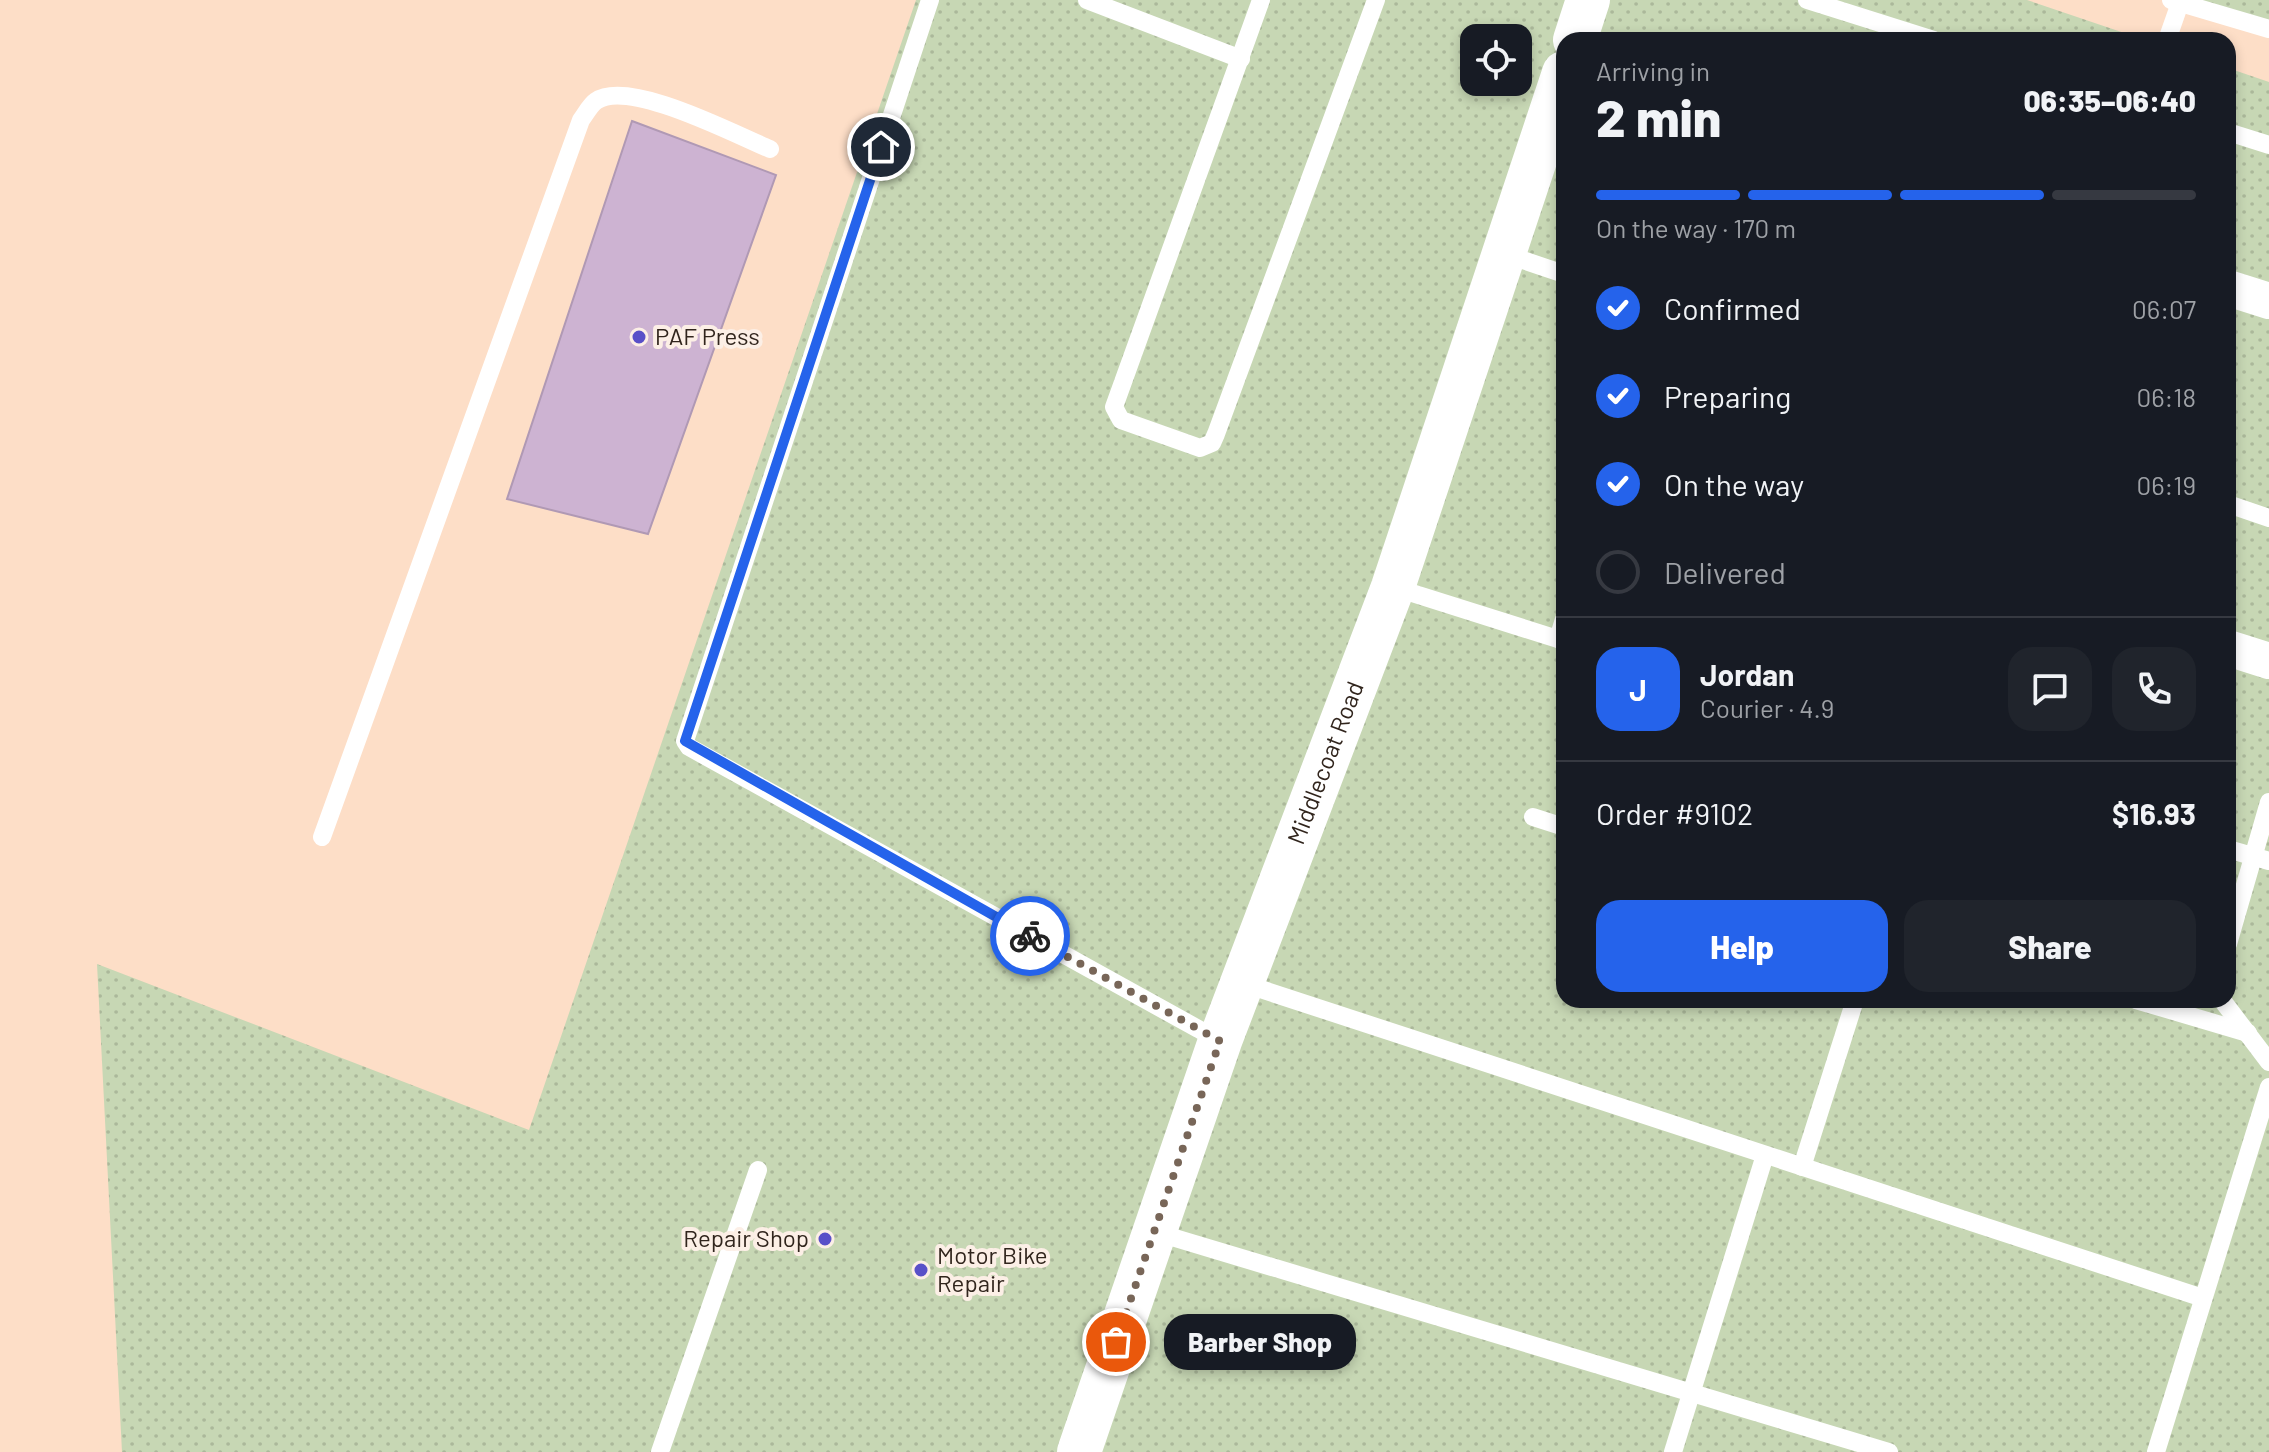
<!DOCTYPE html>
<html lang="en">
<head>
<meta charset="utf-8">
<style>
	body { margin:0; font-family:Barlow,sans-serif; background:#20242c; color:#f1f3f6; height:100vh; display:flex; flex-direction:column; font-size:30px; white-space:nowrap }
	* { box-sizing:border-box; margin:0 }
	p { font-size:26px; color:#9ea1a6 }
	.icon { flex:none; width:44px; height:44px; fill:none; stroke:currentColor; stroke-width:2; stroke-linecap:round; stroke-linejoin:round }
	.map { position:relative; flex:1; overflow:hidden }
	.sheet { position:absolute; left:1556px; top:32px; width:680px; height:976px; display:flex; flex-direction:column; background:#171b24; border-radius:24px; box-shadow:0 4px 12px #0003 }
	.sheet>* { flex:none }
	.controls { position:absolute; left:1460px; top:24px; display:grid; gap:16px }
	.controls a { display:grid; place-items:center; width:72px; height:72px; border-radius:16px; background:#171b24; box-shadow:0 4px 12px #0003; font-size:40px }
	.pin { position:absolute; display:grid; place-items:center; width:68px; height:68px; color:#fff; margin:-34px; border:4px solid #fff; border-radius:50%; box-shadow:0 2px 8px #0007 }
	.courier { position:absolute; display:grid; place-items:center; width:80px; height:80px; margin:-40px; border:6px solid #2563eb; border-radius:50%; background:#fff; color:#222; box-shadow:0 2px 10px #0007 }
	.bubble { position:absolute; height:56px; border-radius:24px; background:#171b24; box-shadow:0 4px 12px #0003; font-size:26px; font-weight:800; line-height:56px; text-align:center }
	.overview em { font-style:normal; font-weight:800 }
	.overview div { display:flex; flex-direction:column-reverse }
	.overview { display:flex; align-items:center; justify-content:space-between; height:136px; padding:0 40px }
	h1 { font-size:52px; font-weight:800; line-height:60px }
	.bar { display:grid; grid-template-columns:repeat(4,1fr); gap:12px 8px; align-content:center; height:96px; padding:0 40px }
	.bar i { height:10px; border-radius:6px; background:#363941 }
	.bar .active { background:#2563eb }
	.bar p { grid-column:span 4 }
	.line { display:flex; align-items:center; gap:20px; padding:0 40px; border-top:2px solid #363941 }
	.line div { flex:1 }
	.round { display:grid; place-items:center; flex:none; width:84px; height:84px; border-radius:24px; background:#20242c }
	ol { padding:0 40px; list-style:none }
	li { display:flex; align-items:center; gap:24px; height:88px }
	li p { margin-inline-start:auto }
	li .icon { padding:8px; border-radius:50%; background:#2563eb; color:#fff; stroke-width:4 }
	li:last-child { color:#9ea1a6 }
	li i { width:44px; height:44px; border:4px solid #363941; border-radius:50% }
	.button { display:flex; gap:16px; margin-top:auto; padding:16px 40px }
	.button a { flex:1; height:92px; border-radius:24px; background:#2563eb; color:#fff; font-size:32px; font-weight:800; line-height:92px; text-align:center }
	.button a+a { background:#20242c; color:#f1f3f6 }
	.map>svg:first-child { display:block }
	.park { fill:url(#park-dots); fill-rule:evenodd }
	.building { fill:#cdb3d2; stroke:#b099b4; stroke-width:2 }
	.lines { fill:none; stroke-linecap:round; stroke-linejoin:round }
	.lane { stroke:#fff; stroke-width:18 }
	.street { stroke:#fff; stroke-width:36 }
	.secondary { stroke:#fff; stroke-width:44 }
	.done { stroke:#786658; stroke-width:8; stroke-dasharray:0 14.4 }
	.route { stroke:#2563eb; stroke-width:10 }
	.poi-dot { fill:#5950c8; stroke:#fcefe6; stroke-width:3 }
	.labels { text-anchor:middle; stroke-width:8; stroke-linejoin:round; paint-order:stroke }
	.poi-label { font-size:24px; fill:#31251d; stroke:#fcefe6; text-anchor:start }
	.street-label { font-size:24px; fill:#31251d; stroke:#fcefe6 }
</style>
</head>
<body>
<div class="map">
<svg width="2269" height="1452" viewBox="0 0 2269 1452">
	<defs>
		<pattern id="park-dots" width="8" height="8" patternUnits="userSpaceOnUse" patternTransform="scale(2)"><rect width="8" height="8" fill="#c7d7b4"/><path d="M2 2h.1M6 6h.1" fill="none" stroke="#abb89a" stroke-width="1.8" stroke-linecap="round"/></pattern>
	</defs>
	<rect width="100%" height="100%" fill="#fddec7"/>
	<g class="park">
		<path d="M 916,0 L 2027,0 L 2145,40 L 1564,40 L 1564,1000 L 2228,1000 L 2228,68 L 2269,82 L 2269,1452 L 122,1452 L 97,964 L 529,1130 ZM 1474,38 L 1518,38 L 1518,82 L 1474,82 Z"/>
		<polygon points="2197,0 2269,0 2269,24"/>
	</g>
	<polygon class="building" points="632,121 776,175 648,534 507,499"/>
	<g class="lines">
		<g class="lane">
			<polyline points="930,0 685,741 689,747 1220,1041"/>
			<polyline points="1087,0 1241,59"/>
			<polyline points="1261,0 1114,407 1121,420 1200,448 1212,443 1216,434 1376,0"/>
			<polyline points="1807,0 1934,40"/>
			<polyline points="2171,0 2269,29"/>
			<polyline points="2167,40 2180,3"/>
			<polyline points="2228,132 2269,145"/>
			<polyline points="1505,254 1564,274"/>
			<polyline points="2228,504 2269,518"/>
			<polyline points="1393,587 1564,641"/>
			<polyline points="1558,639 1564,619"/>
			<polyline points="1533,817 1564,827"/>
			<path d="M 322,837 L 581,120 C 585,115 590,105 596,101 C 628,78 736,135 770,149"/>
			<polyline points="2228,849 2269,861"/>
			<polyline points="2228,944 2269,802"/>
			<polyline points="1242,983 2203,1298"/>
			<polyline points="2136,1000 2248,1033"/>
			<polyline points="2222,1000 2269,1062"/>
			<polyline points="1802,1167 1855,1000"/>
			<polyline points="1155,1232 1889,1452"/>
			<polyline points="660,1452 758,1170"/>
			<polyline points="1673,1452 1765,1155"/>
			<polyline points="2156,1452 2269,1087"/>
		</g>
		<g class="street">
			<polyline points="2228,288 2269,301"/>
			<polyline points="2228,648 2269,661"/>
		</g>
		<g class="secondary">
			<polyline points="1575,40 1588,0"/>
			<path id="s1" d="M 1079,1452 L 1220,1041 L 1393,587 L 1564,73"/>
		</g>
	</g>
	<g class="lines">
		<polyline class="done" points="1030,936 1220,1041 1116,1342"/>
		<polyline class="route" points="881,147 685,741 1030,936"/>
	</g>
	<g class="poi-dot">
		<circle cx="639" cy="337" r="8"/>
		<circle cx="825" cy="1239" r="8"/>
		<circle cx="921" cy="1270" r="8"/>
	</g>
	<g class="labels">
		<g class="poi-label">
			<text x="655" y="345">PAF Press</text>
			<text x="809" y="1247" text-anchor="end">Repair Shop</text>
			<text x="937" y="1264">Motor Bike<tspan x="937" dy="28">Repair</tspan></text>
		</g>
		<g class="street-label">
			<text dy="8" stroke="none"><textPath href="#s1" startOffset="732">Middlecoat Road</textPath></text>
		</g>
	</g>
</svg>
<div class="controls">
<a><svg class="icon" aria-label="locate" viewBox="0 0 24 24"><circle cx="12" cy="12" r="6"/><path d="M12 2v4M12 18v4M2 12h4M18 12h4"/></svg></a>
</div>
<div class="pin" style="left:1116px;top:1342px;background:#ea580c"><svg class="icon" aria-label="bag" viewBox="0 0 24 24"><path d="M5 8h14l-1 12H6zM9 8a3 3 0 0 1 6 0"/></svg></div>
<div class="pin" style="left:881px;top:147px;background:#1f2937"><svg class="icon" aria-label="home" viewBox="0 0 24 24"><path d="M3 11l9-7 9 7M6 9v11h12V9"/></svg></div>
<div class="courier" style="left:1030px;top:936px"><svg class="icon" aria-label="bike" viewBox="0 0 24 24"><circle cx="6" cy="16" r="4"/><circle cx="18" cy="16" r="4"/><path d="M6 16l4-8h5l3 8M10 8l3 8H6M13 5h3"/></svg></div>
<div class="bubble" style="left:1164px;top:1314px;width:192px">Barber Shop</div>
<section class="sheet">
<div class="overview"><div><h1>2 min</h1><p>Arriving in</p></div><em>06:35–06:40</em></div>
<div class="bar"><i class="active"></i><i class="active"></i><i class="active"></i><i></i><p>On the way · 170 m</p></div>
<ol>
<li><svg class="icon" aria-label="check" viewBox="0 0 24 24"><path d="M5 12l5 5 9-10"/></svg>Confirmed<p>06:07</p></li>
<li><svg class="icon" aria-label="check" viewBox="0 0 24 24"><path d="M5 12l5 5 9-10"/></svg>Preparing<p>06:18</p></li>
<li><svg class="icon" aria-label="check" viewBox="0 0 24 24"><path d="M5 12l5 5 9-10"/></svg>On the way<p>06:19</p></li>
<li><i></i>Delivered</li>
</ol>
<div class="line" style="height:144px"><b class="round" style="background:#2563eb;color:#fff">J</b><div><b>Jordan</b><p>Courier · 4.9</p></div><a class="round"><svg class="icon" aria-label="chat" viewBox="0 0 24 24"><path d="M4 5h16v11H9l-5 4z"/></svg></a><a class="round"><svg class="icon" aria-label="phone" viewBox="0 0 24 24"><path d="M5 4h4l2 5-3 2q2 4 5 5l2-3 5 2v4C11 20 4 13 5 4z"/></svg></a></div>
<div class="line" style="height:104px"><div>Order #9102</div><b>$16.93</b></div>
<div class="button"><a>Help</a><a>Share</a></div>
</section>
</div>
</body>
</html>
